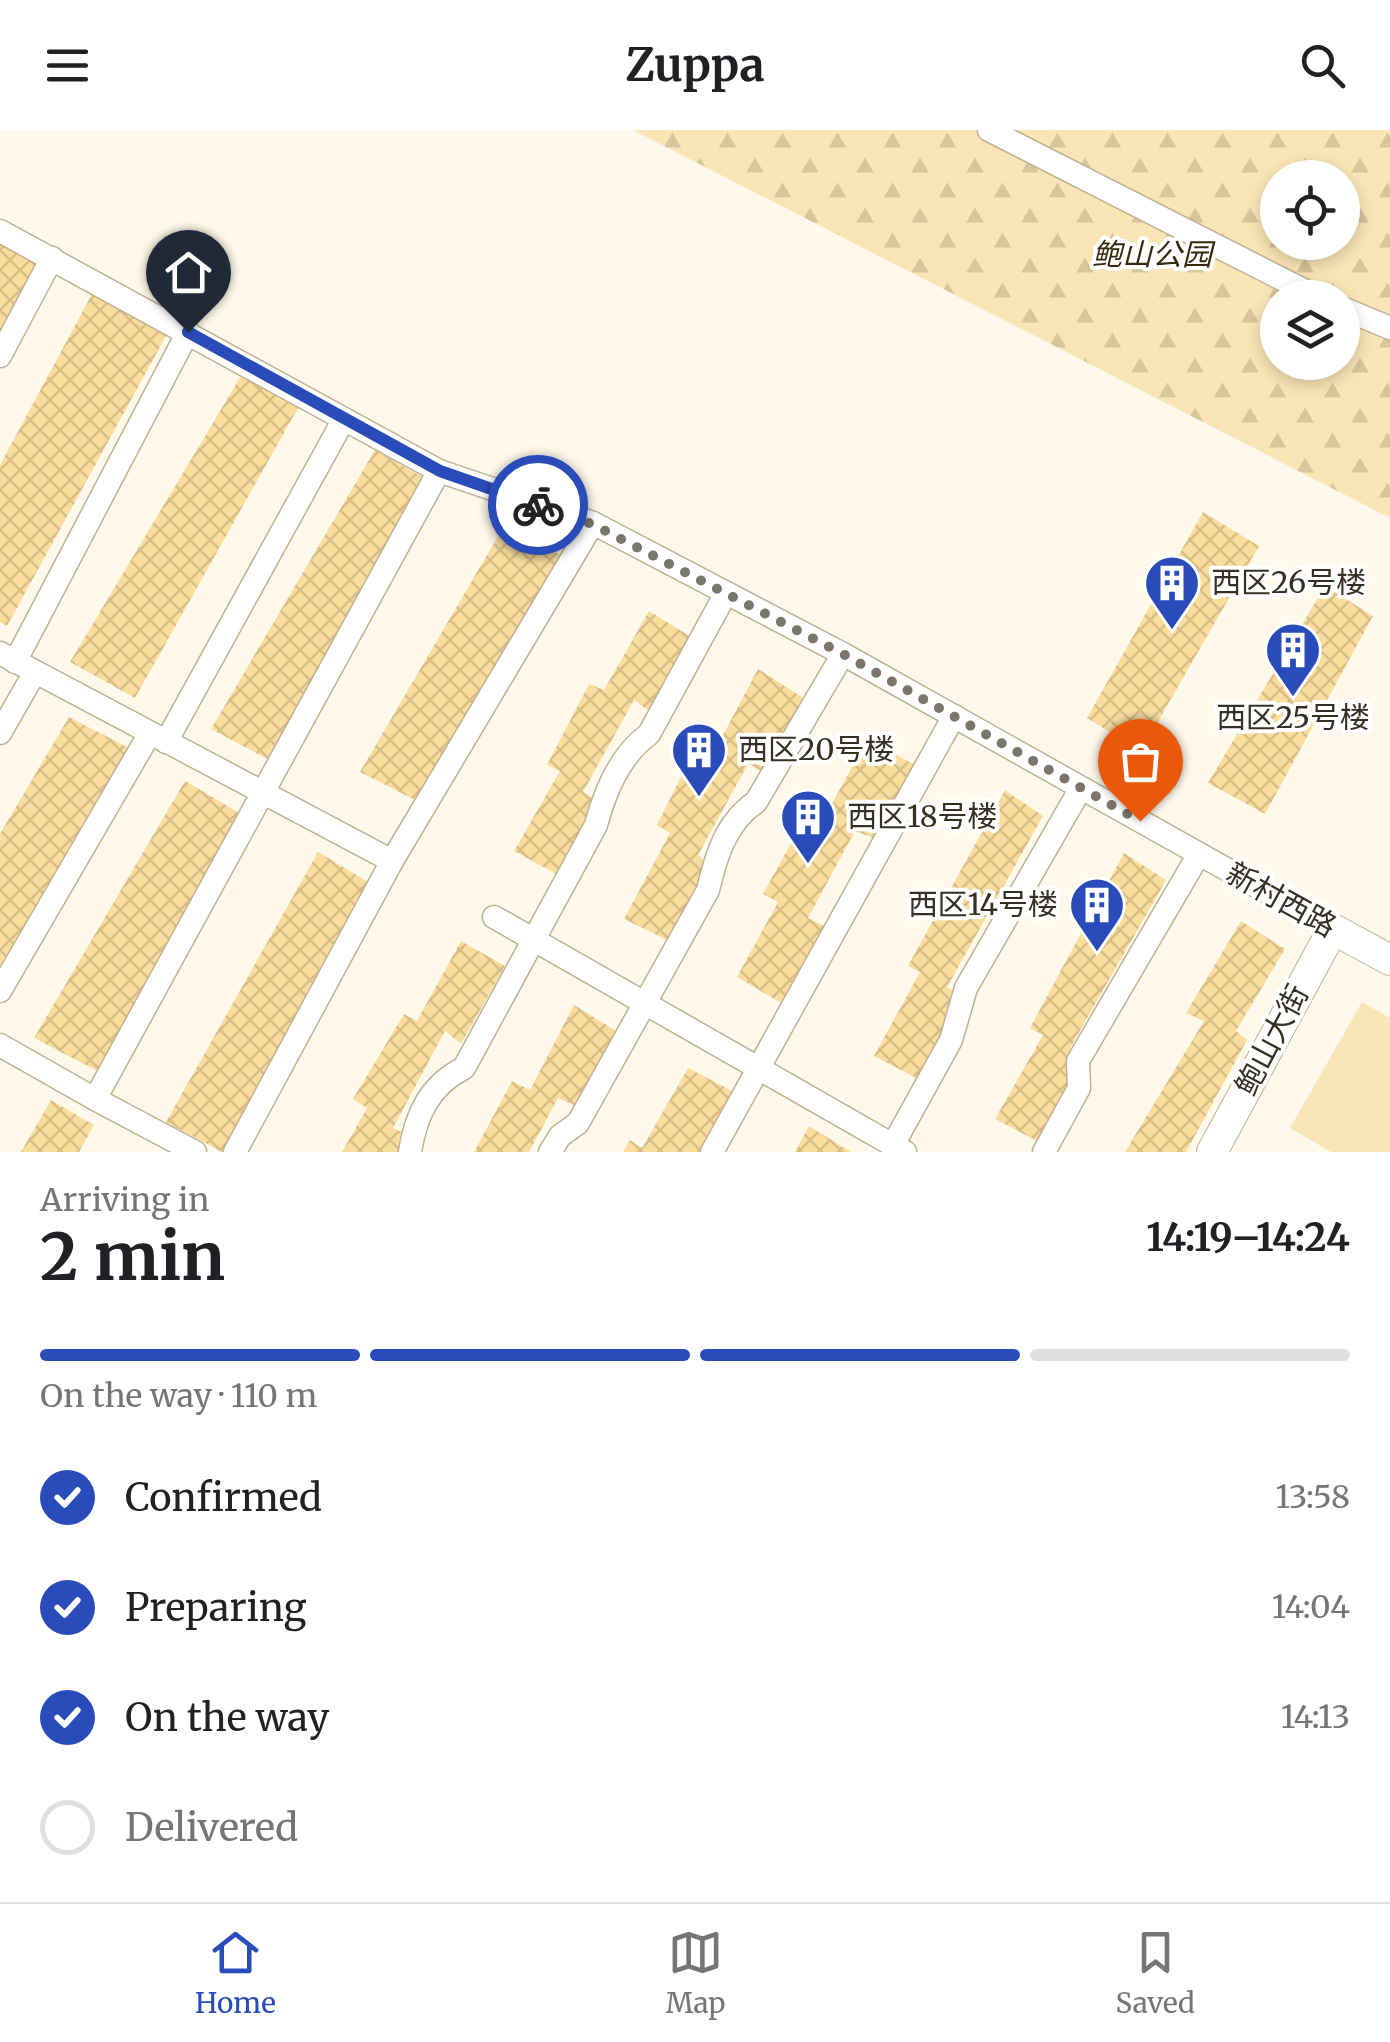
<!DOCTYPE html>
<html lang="en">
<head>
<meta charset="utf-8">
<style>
	body { margin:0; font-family:Merriweather,"Noto Sans SC",serif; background:#f6f6f6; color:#202124; height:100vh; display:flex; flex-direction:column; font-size:38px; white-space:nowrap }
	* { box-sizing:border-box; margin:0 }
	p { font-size:32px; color:#757577 }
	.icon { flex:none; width:55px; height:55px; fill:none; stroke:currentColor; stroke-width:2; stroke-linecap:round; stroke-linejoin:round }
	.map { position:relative; height:1022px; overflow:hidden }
	.panel { display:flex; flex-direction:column; background:#fff; flex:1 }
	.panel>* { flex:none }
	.tools { position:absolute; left:1260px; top:30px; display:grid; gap:20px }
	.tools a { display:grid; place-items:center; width:100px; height:100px; border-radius:50%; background:#fff; box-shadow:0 5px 15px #0003; font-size:50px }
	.pin { position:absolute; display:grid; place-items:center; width:85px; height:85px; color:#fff; margin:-102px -42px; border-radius:50% 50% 50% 0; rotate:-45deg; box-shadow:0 0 10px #0007 }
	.pin .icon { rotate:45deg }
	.courier { position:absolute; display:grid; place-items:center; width:100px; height:100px; margin:-50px; border:8px solid #2a4cbb; border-radius:50%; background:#fff; color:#222; box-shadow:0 2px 12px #0007 }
	.headline em { font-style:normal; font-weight:700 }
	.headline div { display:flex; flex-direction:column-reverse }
	.headline { display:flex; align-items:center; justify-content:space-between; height:170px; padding:0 40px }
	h1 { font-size:65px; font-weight:700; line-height:75px }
	.bar { display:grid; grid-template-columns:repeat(4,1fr); gap:15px 10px; align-content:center; height:120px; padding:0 40px }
	.bar i { height:12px; border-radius:8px; background:#e0e0e0 }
	.bar .on { background:#2a4cbb }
	.bar p { grid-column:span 4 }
	ol { padding:0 40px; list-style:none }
	li { display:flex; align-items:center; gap:30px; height:110px }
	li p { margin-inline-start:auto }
	li .icon { padding:10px; border-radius:50%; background:#2a4cbb; color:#fff; stroke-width:4 }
	li:last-child { color:#757577 }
	li i { width:55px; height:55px; border:5px solid #e0e0e0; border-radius:50% }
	header { display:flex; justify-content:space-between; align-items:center; height:130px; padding:0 40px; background:#fff; font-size:45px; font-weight:700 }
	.tab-bar { display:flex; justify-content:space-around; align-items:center; height:140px; border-top:2px solid #e0e0e0; background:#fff; font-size:28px; color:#757577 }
	.tab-bar a { display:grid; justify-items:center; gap:5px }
	.tab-bar .on { color:#2a4cbb }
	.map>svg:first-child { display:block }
	.forest { fill:url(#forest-firs); fill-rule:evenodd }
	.pitch { fill:#fae5b6 }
	.building { fill:url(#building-cross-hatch) }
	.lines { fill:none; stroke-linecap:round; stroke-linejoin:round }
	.street-casing { stroke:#bfb293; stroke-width:25 }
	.secondary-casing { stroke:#bfb293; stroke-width:32 }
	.street { stroke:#fff; stroke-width:22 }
	.secondary { stroke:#fff; stroke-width:30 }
	.done { stroke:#7c766a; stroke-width:10; stroke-dasharray:0 18 }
	.route { stroke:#2a4cbb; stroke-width:12 }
	.labels { text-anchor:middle; stroke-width:8; stroke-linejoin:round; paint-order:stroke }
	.park-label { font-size:30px; font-style:italic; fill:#35290c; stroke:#fff }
	.poi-label { font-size:30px; fill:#363024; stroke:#fff; text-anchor:start }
	.street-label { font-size:30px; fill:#363024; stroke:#fff }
</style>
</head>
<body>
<header><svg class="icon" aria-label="menu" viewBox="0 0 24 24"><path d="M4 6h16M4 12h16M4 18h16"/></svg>Zuppa<svg class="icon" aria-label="search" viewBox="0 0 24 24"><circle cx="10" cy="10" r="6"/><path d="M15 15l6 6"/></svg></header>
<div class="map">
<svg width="1390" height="1022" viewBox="0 0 1390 1022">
	<defs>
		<pattern id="forest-firs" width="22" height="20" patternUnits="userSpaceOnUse" patternTransform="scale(2.5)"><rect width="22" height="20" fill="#fae5b6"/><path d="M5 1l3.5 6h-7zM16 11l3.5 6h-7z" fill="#d7c59c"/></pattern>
		<pattern id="building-cross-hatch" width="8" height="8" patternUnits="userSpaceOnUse" patternTransform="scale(2.5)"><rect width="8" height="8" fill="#fadd9d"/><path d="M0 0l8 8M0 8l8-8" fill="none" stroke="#d7be87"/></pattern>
	</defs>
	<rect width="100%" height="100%" fill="#fff9ec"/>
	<path class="forest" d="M 633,0 L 1390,0 L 1390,388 ZM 1278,48 L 1342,48 L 1342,112 L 1278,112 ZM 1278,168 L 1342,168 L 1342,232 L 1278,232 Z"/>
	<polygon class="pitch" points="1362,872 1390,888 1390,1022 1331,1022 1290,998"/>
	<g class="building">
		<polygon points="0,111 43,134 0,217"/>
		<polygon points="99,151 172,195 7,496 0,492 0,335"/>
		<polygon points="244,241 302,271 135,568 70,532"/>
		<polygon points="375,320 433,353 271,631 211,599"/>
		<polygon points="1203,382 1259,416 1141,621 1087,588"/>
		<polygon points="504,396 564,427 421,673 360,642"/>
		<polygon points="1325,456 1373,486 1265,684 1208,653"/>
		<polygon points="649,481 691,507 649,581 634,570 583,662 598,671 556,744 514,721 560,641 547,635 589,554 604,560"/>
		<polygon points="758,539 803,568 765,643 748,634 698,725 713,736 671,812 624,789 670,703 657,695 697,615 714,622"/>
		<polygon points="69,587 129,618 0,840 0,704"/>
		<polygon points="868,609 915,635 873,708 855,701 808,788 824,796 783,874 737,847 778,772 763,764 810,679 826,684"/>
		<polygon points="185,651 248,688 101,943 34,908"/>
		<polygon points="1005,660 1043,686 947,857 965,868 922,951 874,926 920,842 908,836"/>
		<polygon points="318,722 375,756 222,1022 166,992"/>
		<polygon points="1124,723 1166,750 1070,918 1087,926 1037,1011 995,989 1043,905 1030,898"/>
		<polygon points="1241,791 1285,819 1236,901 1247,910 1186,1022 1125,1022 1204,891 1186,883"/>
		<polygon points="461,811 505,836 461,914 445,901 393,998 410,1006 402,1022 342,1022 367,978 353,969 404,884 417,891"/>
		<polygon points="574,875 618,902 578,977 558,968 529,1022 474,1022 512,951 530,960"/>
		<polygon points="688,938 734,962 701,1022 623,1022 630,1010 642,1018"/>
		<polygon points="51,970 94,995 79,1022 21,1022"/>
		<polygon points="809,996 851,1022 795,1022"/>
	</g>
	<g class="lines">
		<g class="street-casing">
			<g id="street">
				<polyline points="989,0 1319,168"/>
				<polyline points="0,101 439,341 593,393 843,524 1333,799"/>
				<polyline points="1342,178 1390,198"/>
				<polyline points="0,226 52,128"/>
				<polyline points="0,523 392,731"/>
				<polyline points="15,532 188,202"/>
				<polyline points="0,603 35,542"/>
				<polyline points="166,612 344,289"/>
				<polyline points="494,787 905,1022"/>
				<polyline points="0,861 150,603"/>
				<polyline points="0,915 95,969 439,341"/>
				<polyline points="95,969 195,1022"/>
				<polyline points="893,1015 951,910 966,858 1081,658"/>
				<polyline points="235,1022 392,731 593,393"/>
				<path d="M 410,1022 C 416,984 430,955 464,938 L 596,695 C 605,661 620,625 649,604 L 726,463"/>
				<path d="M 550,1022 L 560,1006 L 578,993 L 708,760 C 716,726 726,692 756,672 L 843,524"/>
				<polyline points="712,1022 954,586"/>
				<polyline points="1044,1022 1079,958 1078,931 1199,724"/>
			</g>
		</g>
		<g class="secondary-casing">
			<polyline id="secondary" points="1212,1022 1333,799 1390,830"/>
		</g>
		<use href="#street" class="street"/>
		<use href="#secondary" class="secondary"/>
	</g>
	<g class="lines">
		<polyline class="done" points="538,375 592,394 843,524 1140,691"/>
		<polyline class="route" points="188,202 440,341 538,375"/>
	</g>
	<defs>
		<g id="building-pin" transform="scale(2.875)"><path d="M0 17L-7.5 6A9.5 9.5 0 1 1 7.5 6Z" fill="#2a4cbb" stroke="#fff"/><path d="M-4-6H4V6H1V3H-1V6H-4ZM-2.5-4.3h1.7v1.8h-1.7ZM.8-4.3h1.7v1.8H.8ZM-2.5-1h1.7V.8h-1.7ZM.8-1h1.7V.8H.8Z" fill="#fff"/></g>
	</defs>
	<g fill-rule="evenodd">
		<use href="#building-pin" x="1172" y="453"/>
		<use href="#building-pin" x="1293" y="520"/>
		<use href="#building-pin" x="699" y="620"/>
		<use href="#building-pin" x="808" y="687"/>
		<use href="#building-pin" x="1097" y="775"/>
	</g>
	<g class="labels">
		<g class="park-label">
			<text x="1152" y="135">鲍山公园</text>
		</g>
		<g class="poi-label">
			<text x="1211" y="463">西区26号楼</text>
			<text x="1293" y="598" text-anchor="middle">西区25号楼</text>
			<text x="738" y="630">西区20号楼</text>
			<text x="847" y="697">西区18号楼</text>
			<text x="1058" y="785" text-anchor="end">西区14号楼</text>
		</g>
		<g class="street-label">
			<text transform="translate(1281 770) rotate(29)" y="10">新村西路</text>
			<text transform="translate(1272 910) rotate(-62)" y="10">鲍山大街</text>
		</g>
	</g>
</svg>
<div class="tools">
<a><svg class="icon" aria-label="locate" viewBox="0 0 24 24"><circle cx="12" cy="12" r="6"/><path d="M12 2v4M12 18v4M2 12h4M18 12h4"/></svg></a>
<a><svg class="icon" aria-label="layers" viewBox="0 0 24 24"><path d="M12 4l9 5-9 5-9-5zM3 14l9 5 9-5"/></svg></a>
</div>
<div class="pin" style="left:1140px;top:691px;background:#ea580c"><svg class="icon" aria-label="bag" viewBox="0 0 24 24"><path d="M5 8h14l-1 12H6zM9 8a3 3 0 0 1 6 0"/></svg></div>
<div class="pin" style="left:188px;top:202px;background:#1f2937"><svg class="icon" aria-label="home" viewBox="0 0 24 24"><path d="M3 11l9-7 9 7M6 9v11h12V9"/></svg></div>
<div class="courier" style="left:538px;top:375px"><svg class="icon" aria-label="bike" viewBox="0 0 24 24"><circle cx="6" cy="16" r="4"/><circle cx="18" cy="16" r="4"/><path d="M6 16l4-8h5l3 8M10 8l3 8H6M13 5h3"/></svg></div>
</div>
<section class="panel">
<div class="headline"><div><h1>2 min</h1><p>Arriving in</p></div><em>14:19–14:24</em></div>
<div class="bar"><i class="on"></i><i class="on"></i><i class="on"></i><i></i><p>On the way · 110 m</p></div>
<ol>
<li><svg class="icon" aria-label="check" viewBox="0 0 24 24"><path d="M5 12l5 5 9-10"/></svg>Confirmed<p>13:58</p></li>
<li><svg class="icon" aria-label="check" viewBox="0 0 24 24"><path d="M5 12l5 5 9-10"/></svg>Preparing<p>14:04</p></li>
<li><svg class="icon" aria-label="check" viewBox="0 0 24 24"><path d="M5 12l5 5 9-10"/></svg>On the way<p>14:13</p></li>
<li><i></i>Delivered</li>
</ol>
</section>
<nav class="tab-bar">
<a class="on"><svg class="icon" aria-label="home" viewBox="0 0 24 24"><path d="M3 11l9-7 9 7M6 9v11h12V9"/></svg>Home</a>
<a><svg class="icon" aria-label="map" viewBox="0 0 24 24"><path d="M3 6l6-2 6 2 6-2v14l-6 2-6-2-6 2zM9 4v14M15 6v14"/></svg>Map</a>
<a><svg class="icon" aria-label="saved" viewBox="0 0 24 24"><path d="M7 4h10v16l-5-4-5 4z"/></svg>Saved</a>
</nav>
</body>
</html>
